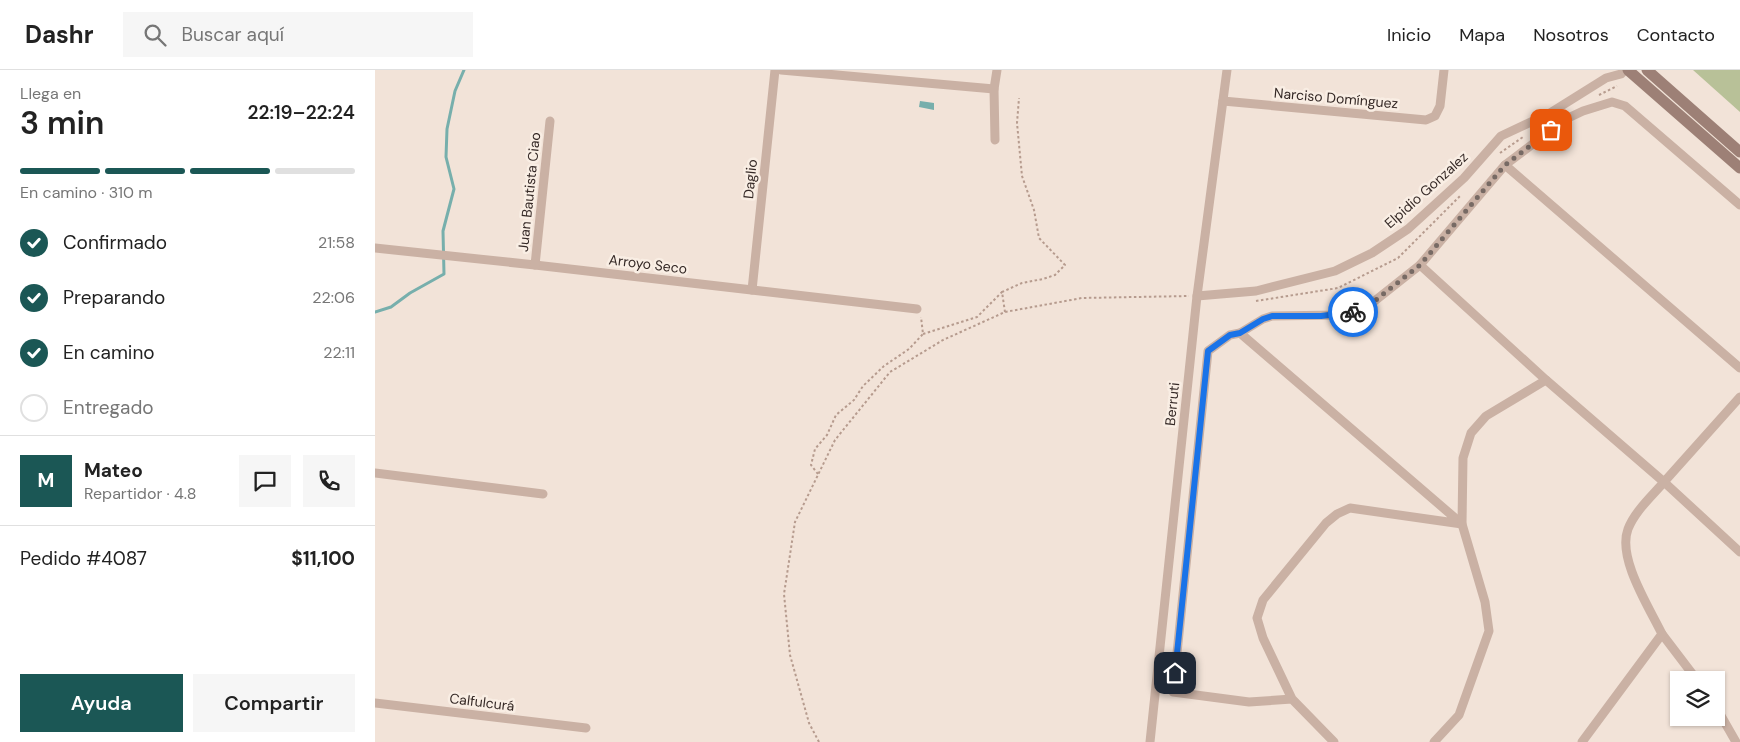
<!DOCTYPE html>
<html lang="es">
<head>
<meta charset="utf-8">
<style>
	body { margin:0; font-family:"DM Sans",sans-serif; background:#f6f6f6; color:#222; height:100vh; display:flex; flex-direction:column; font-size:19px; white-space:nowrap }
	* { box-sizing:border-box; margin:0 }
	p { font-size:16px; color:#767676 }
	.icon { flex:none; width:28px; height:28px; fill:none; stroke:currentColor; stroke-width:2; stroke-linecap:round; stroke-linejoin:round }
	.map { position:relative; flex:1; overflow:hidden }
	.side { display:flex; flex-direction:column; background:#fff; width:375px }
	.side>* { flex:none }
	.controls { position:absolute; left:1295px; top:601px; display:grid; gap:10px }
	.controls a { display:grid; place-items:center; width:55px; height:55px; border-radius:0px; background:#fff; box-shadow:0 1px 4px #0004; font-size:25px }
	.pin { position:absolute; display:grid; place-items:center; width:42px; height:42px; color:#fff; margin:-21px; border-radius:10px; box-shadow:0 2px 8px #0006 }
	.courier { position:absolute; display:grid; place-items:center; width:50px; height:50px; margin:-25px; border:4px solid #1a73e8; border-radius:50%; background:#fff; color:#222; box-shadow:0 1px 6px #0007 }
	.overview em { font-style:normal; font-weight:600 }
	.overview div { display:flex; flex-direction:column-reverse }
	.overview { display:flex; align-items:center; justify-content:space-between; height:85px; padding:0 20px }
	h1 { font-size:32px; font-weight:600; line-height:38px }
	.bar { display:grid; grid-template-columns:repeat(4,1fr); gap:8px 5px; align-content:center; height:60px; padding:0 20px }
	.bar i { height:6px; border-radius:4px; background:#e0e0e0 }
	.bar .selected { background:#1b5755 }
	.bar p { grid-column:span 4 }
	.line { display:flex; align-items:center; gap:12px; padding:0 20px; border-top:1px solid #e0e0e0 }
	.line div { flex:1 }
	.round { display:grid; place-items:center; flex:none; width:52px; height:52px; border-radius:0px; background:#f6f6f6 }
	ol { padding:0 20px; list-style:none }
	li { display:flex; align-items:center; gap:15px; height:55px }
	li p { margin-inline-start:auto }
	li .icon { padding:5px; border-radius:50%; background:#1b5755; color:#fff; stroke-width:4 }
	li:last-child { color:#767676 }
	li i { width:28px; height:28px; border:2px solid #e0e0e0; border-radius:50% }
	.cta { display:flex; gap:10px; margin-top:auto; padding:10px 20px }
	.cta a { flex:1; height:58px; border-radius:0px; background:#1b5755; color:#fff; font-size:20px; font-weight:600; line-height:58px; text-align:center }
	.cta a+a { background:#f6f6f6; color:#222 }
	header { display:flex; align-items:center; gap:30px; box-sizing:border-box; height:70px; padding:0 25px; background:#fff; border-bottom:1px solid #e0e0e0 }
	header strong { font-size:24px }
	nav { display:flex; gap:28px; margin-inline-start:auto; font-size:18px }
	.search { width:350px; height:45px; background:#f6f6f6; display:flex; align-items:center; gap:12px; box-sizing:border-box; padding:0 18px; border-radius:0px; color:#767676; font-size:19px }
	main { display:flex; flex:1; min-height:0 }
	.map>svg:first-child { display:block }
	.green { fill:#b8c198 }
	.water { fill:#77afac }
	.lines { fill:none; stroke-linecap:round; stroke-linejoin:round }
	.stream { stroke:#77afac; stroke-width:3 }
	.path { stroke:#b69b8e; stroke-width:2; stroke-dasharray:2.5 2.5; stroke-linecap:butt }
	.street { stroke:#cab1a4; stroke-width:9 }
	.secondary { stroke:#9d8076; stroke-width:11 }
	.done { stroke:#776a64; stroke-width:5; stroke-dasharray:0 9 }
	.route { stroke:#1a73e8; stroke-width:6 }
	.labels { text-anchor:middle; stroke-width:5; stroke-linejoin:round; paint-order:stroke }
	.street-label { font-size:14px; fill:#352926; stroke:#f9eee4 }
</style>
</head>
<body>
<header>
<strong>Dashr</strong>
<div class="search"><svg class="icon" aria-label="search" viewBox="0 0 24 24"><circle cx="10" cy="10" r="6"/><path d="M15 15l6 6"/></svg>Buscar aquí</div>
<nav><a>Inicio</a><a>Mapa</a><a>Nosotros</a><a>Contacto</a></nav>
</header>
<main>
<section class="side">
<div class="overview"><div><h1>3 min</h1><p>Llega en</p></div><em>22:19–22:24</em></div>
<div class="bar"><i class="selected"></i><i class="selected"></i><i class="selected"></i><i></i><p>En camino · 310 m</p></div>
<ol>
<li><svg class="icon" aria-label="check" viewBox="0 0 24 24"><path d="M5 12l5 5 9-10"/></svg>Confirmado<p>21:58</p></li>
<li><svg class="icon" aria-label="check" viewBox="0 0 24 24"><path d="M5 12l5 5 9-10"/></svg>Preparando<p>22:06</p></li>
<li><svg class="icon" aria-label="check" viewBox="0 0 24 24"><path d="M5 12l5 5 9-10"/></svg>En camino<p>22:11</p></li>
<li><i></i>Entregado</li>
</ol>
<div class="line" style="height:90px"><b class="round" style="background:#1b5755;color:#fff">M</b><div><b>Mateo</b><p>Repartidor · 4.8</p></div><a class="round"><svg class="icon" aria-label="chat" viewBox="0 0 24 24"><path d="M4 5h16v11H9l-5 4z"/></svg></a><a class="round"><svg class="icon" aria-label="phone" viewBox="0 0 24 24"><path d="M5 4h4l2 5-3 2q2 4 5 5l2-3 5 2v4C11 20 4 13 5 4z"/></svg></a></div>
<div class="line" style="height:65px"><div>Pedido #4087</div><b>$11,100</b></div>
<div class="cta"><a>Ayuda</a><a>Compartir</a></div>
</section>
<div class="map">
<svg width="1365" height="672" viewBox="0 0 1365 672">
	<rect width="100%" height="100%" fill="#f2e3d8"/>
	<polygon class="green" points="1318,0 1365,0 1365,42"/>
	<polygon class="water" points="545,31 559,33 559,40 544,37"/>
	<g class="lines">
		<polyline class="stream" points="0,242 16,237 35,223 69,204 68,161 79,119 71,87 72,59 80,21 89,0"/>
		<g class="path">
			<polyline points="1224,25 1242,16"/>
			<polyline points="1125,83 1148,67"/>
			<polyline points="881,231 963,218 1023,188 1086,125"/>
			<polyline points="630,242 627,222 647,213 668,209 680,205 690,195 664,168 659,140 647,106 642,53 644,28"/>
			<polyline points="548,264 602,247 627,222"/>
			<polyline points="443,404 436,395 440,379 452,365 461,345 479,330 488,316 509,296 534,279 548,264 546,247"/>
			<polyline points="444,672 434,653 415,585 409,524 420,452 460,370 515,302 568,270 630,242 707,228 814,226"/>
		</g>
		<g class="street">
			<polyline points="406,0 619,19"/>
			<polyline points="848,31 1051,50 1060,46 1065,36 1069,0"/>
			<polyline points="620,70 619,19 622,0"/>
			<polyline points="1130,95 1191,49 1208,41 1237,32 1250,36 1365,135"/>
			<polyline points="0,178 160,195 542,239"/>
			<polyline points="160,195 175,51"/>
			<polyline points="1045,195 1171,310 1289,412 1365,327"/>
			<polyline points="377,220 400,0"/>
			<polyline points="822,226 881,221 960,201 997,183 1033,159 1089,108 1126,66 1175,43 1231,8 1246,4 1250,0"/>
			<polyline points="865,263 888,249 897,246 964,245 992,237 1045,195 1130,95 1365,298"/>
			<polyline points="0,403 168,424"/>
			<polyline points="1287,564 1322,610"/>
			<polyline points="917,629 874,632 798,622 833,281 855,265 865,263 1087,454 975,438 962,444 951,453 888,530 882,548 888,568 917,629 959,672"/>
			<polyline points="0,633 211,658"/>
			<polyline points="1341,637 1361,672"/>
			<polyline points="775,672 822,226 852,0"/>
			<polyline points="1059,672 1084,645 1114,561 1110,532 1087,454 1088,388 1096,363 1111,346 1171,310"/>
			<path d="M 1207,672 L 1287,564 C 1274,537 1242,488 1253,459 C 1260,441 1277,426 1289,412 L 1365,482"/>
		</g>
		<g class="secondary">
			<polyline points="1253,0 1365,98"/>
			<polyline points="1272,0 1365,82"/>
		</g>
	</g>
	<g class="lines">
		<polyline class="done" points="978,242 992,237 1045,195 1130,95 1176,60"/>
		<polyline class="route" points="800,603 833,281 855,265 865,263 888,249 897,246 946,246 978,242"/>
	</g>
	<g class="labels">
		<g class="street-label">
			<text transform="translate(961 28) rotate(5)" y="5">Narciso Domínguez</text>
			<text transform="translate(375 109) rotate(-84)" y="5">Daglio</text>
			<text transform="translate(1051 120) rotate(-42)" y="5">Elpidio Gonzalez</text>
			<text transform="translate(154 122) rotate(-84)" y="5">Juan Bautista Ciao</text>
			<text transform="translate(273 194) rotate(7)" y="5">Arroyo Seco</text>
			<text transform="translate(797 334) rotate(-84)" y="5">Berruti</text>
			<text transform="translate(107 632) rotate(7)" y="5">Calfulcurá</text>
		</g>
	</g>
</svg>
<div class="controls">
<a><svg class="icon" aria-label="layers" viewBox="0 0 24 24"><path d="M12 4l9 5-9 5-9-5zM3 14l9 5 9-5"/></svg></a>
</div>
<div class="pin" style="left:1176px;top:60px;background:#ea580c"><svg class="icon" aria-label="bag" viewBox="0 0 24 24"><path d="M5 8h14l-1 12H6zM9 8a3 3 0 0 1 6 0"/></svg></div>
<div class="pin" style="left:800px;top:603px;background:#1f2937"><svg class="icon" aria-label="home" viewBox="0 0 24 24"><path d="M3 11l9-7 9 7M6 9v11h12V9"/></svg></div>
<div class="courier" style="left:978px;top:242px"><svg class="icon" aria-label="bike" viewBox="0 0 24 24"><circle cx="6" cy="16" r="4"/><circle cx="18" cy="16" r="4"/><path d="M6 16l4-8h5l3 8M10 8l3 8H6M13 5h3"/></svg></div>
</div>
</main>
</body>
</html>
